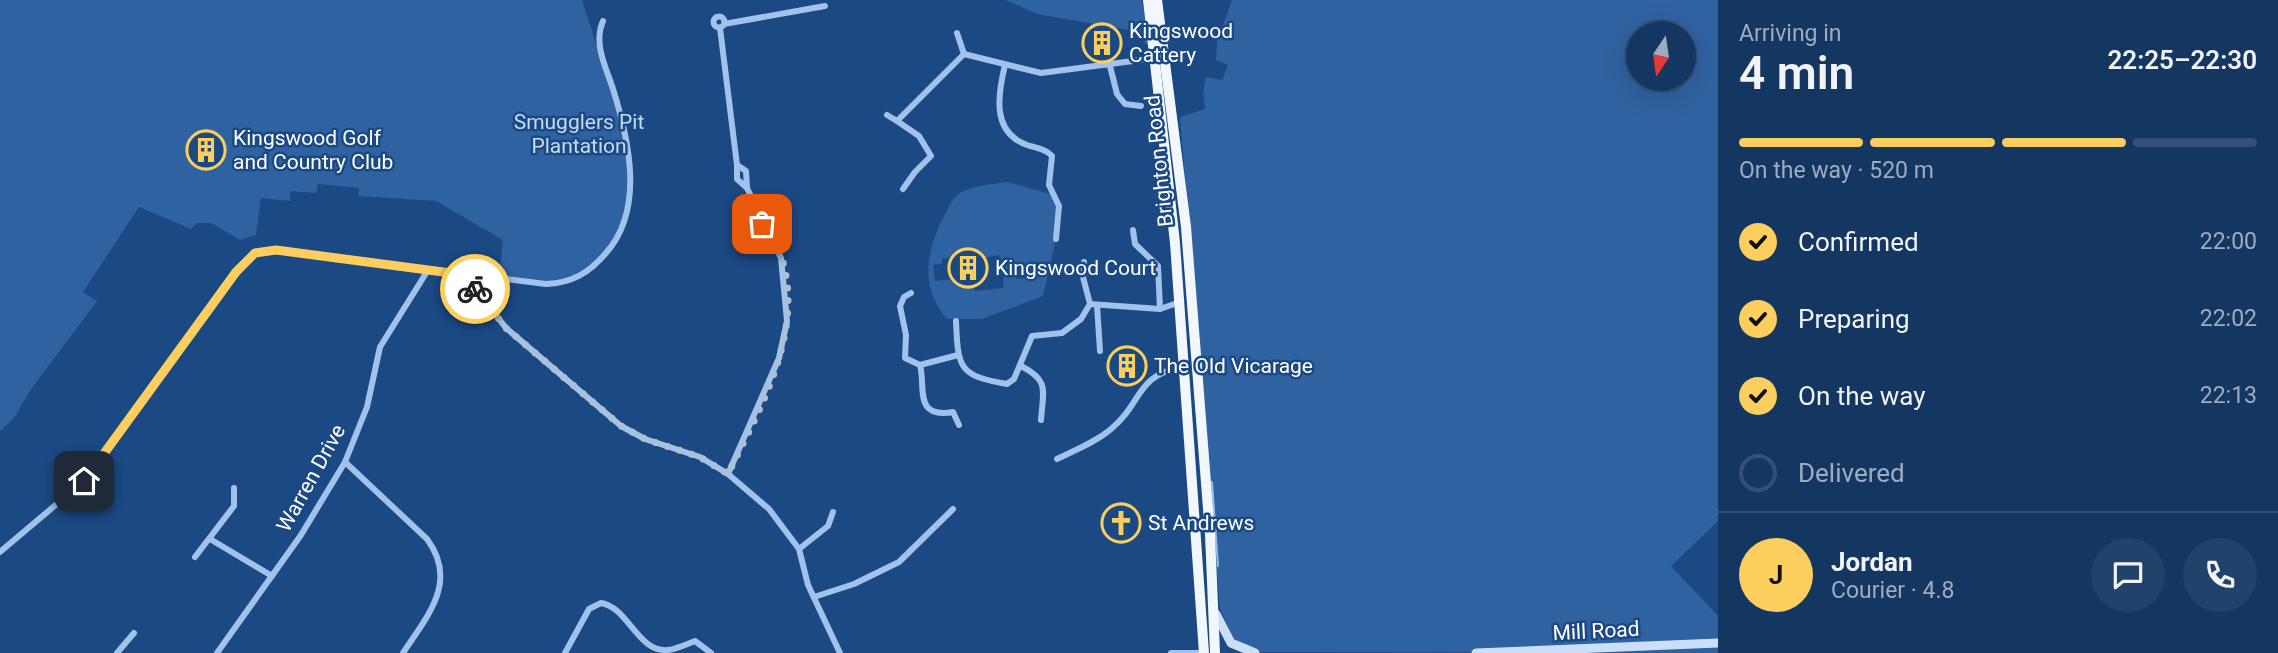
<!DOCTYPE html>
<html lang="en">
<head>
<meta charset="utf-8">
<style>
	body { margin:0; font-family:Roboto,sans-serif; background:#21426b; color:#f1f3f6; height:100vh; display:flex; flex-direction:column; font-size:26px; white-space:nowrap }
	* { box-sizing:border-box; margin:0 }
	p { font-size:23px; color:#9dacbe }
	.icon { flex:none; width:38px; height:38px; fill:none; stroke:currentColor; stroke-width:2; stroke-linecap:round; stroke-linejoin:round }
	.map { position:relative; flex:1; overflow:hidden }
	.sheet { display:flex; flex-direction:column; background:#143762; width:560px }
	.sheet>* { flex:none }
	.needle { width:46px; rotate:193deg }
	.fabs { position:absolute; left:1626px; top:21px; display:grid; gap:14px }
	.fabs a { display:grid; place-items:center; width:70px; height:70px; border-radius:50%; background:#143762; box-shadow:0 7px 28px #0002,0 0 0 2px #335177; font-size:35px }
	.pin { position:absolute; display:grid; place-items:center; width:60px; height:60px; color:#fff; margin:-30px; border-radius:14px; box-shadow:0 4px 10px #0006 }
	.courier { position:absolute; display:grid; place-items:center; width:70px; height:70px; margin:-35px; border:5px solid #fbce5e; border-radius:50%; background:#fff; color:#222; box-shadow:0 2px 9px #0007 }
	.headline em { font-style:normal; font-weight:600 }
	.headline div { display:flex; flex-direction:column-reverse }
	.headline { display:flex; align-items:center; justify-content:space-between; height:119px; padding:0 21px }
	h1 { font-size:46px; font-weight:600; line-height:52px }
	.bar { display:grid; grid-template-columns:repeat(4,1fr); gap:10px 7px; align-content:center; height:84px; padding:0 21px }
	.bar i { height:9px; border-radius:5px; background:#335177 }
	.bar .active { background:#fbce5e }
	.bar p { grid-column:span 4 }
	.line { display:flex; align-items:center; gap:18px; padding:0 21px; border-top:2px solid #335177 }
	.line div { flex:1 }
	.round { display:grid; place-items:center; flex:none; width:74px; height:74px; border-radius:37px; background:#21426b }
	ol { padding:0 21px; list-style:none }
	li { display:flex; align-items:center; gap:21px; height:77px }
	li p { margin-inline-start:auto }
	li .icon { padding:7px; border-radius:50%; background:#fbce5e; color:#111; stroke-width:4 }
	li:last-child { color:#9dacbe }
	li i { width:38px; height:38px; border:4px solid #335177; border-radius:50% }
	main { display:flex; flex:1; min-height:0 }
	.map>svg:first-child { display:block }
	.green { fill:#2f62a1; fill-rule:evenodd }
	.lines { fill:none; stroke-linecap:round; stroke-linejoin:round }
	.stream { stroke:#94bdec; stroke-width:2 }
	.minor { stroke:#a1c2ea; stroke-width:6 }
	.secondary { stroke:#ccdff8; stroke-width:9 }
	.trunk { stroke:#f2f7fe; stroke-width:10 }
	.done { stroke:#afbfd4; stroke-width:7; stroke-dasharray:0 12.6 }
	.route { stroke:#fbce5e; stroke-width:9 }
	.labels { text-anchor:middle; stroke-width:5; stroke-linejoin:round; paint-order:stroke }
	.poi-label { font-size:21px; fill:#fff; stroke:#1b4983; text-anchor:start }
	.park-label { font-size:21px; fill:#c5dcf8; stroke:#1b4983 }
	.street-label { font-size:21px; fill:#fff; stroke:#1b4983 }
</style>
</head>
<body>
<main>
<div class="map">
<svg width="1718" height="653" viewBox="0 0 1718 653">
	<rect width="100%" height="100%" fill="#1b4983"/>
	<g class="green">
		<polygon points="0,0 582,0 626,137 630,193 624,226 592,268 563,283 499,278 503,240 436,201 358,196 359,188 318,184 316,193 290,191 290,201 261,198 256,235 240,240 211,223 197,223 191,229 139,207 83,292 97,301 31,389 14,418 0,431"/>
		<polygon points="1006,0 1142,0 1149,47 1134,31 1037,14"/>
		<path d="M 1232,0 L 1718,0 L 1718,521 L 1671,566 L 1718,616 L 1718,653 L 1247,652 L 1232,636 L 1220,609 L 1180,117 L 1205,109 L 1203,94 L 1206,77 L 1222,80 L 1228,65 L 1216,60 L 1217,42 ZM 1638,33 L 1684,33 L 1684,79 L 1638,79 Z"/>
		<path d="M 1008,182 L 1050,194 L 1056,198 L 1056,239 L 1043,296 L 982,319 L 947,319 C 921,290 925,254 942,220 C 947,211 952,198 960,193 C 973,185 994,184 1008,182 ZM 999,255 L 1004,267 L 1003,288 L 974,291 L 973,277 L 935,281 L 933,265 L 942,264 L 942,259 L 954,257 L 955,263 ZM 1030,266 L 1031,277 L 1016,279 L 1015,273 L 1008,274 L 1007,269 Z"/>
	</g>
	<g class="lines">
		<polyline class="stream" points="1212,482 1218,566"/>
		<g class="minor">
			<circle cx="719" cy="22" r="5.5"/>
			<polyline points="724,24 825,6"/>
			<polyline points="720,28 737,165"/>
			<polyline points="957,33 964,54"/>
			<path d="M 1005,65 C 998,94 991,132 1027,145 C 1036,148 1046,149 1052,156 L 1049,185 L 1059,206 L 1056,239"/>
			<polyline points="1110,66 1117,94 1125,104 1141,106"/>
			<polyline points="887,115 897,121"/>
			<polyline points="903,189 915,172 931,156 919,136 897,121 964,54 1041,73 1156,58"/>
			<polyline points="1133,230 1135,244 1158,266 1160,309"/>
			<polyline points="1084,262 1083,277 1090,304"/>
			<polyline points="465,275 506,328 621,426 645,439 700,457 728,474 769,509 799,549 808,585 840,653"/>
			<polyline points="911,293 904,297 900,306 906,335 905,358 920,365 958,355"/>
			<polyline points="1097,305 1100,351"/>
			<path d="M 956,321 C 958,367 958,376 1007,384 L 1014,379 L 1032,336 L 1062,333 L 1081,319 L 1090,304 L 1160,309 L 1180,302"/>
			<path d="M 920,365 C 926,387 913,419 953,412 L 959,425"/>
			<path d="M 1021,366 C 1050,381 1043,390 1041,420"/>
			<path d="M 1057,459 C 1075,450 1096,442 1111,429 C 1143,403 1134,376 1184,366"/>
			<path d="M 345,462 L 427,539 C 459,582 427,616 403,653"/>
			<polyline points="728,474 779,358 787,321 781,258 747,188 737,179 737,165 746,171 747,188"/>
			<polyline points="210,539 272,576"/>
			<polyline points="799,549 828,526 833,512"/>
			<path d="M 0,552 L 84,481 L 236,272 L 255,253 L 276,250 L 546,284 C 572,283 589,273 606,253 C 645,209 629,140 613,89 C 606,67 593,44 603,21"/>
			<polyline points="195,557 234,506 234,488"/>
			<polyline points="814,597 854,584 899,562 953,509"/>
			<polyline points="117,653 134,633"/>
			<polyline points="217,653 301,535 345,462 367,407 380,347 428,270"/>
			<path d="M 565,653 L 589,609 L 601,603 C 628,607 638,653 668,650 C 677,649 687,644 695,641 L 711,653"/>
			<polyline points="1171,653 1204,653"/>
		</g>
		<g class="secondary">
			<polyline points="1216,614 1231,643 1255,653"/>
			<polyline points="1476,653 1718,643"/>
		</g>
		<g class="trunk">
			<polyline points="1148,0 1175,243 1204,653"/>
			<polyline points="1157,0 1186,227 1210,534 1215,653"/>
		</g>
	</g>
	<g class="lines">
		<path class="done" d="M 475,289 L 506,328 L 621,426 L 645,439 L 700,457 L 728,474 C 759,410 803,336 783,262 C 779,249 769,236 762,224"/>
		<polyline class="route" points="84,481 236,272 255,253 276,250 466,275 475,289"/>
	</g>
	<defs>
		<g id="building-ring" transform="scale(2.0125)"><circle r="9.5" fill="#1b4983" stroke="#fbce5e" stroke-width="1.5"/><path d="M-4-6H4V6H1V3H-1V6H-4ZM-2.5-4.3h1.7v1.8h-1.7ZM.8-4.3h1.7v1.8H.8ZM-2.5-1h1.7V.8h-1.7ZM.8-1h1.7V.8H.8Z" fill="#fbce5e"/></g>
		<g id="church-ring" transform="scale(2.0125)"><circle r="9.5" fill="#1b4983" stroke="#fbce5e" stroke-width="1.5"/><path d="M-1.2-6h2.4v3.5h3.3v2.4h-3.3V6h-2.4V-.1h-3.3v-2.4h3.3Z" fill="#fbce5e"/></g>
	</defs>
	<g fill-rule="evenodd">
		<use href="#building-ring" x="1102" y="43"/>
		<use href="#building-ring" x="206" y="150"/>
		<use href="#building-ring" x="968" y="268"/>
		<use href="#building-ring" x="1127" y="366"/>
		<use href="#church-ring" x="1121" y="523"/>
	</g>
	<g class="labels">
		<g class="poi-label">
			<text x="1129" y="38">Kingswood<tspan x="1129" dy="24">Cattery</tspan></text>
			<text x="233" y="145">Kingswood Golf<tspan x="233" dy="24">and Country Club</tspan></text>
			<text x="995" y="275">Kingswood Court</text>
			<text x="1154" y="373">The Old Vicarage</text>
			<text x="1148" y="530">St Andrews</text>
		</g>
		<g class="park-label">
			<text x="579" y="129">Smugglers Pit<tspan x="579" dy="24">Plantation</tspan></text>
		</g>
		<g class="street-label">
			<text transform="translate(1159 161) rotate(-96)" y="7">Brighton Road</text>
			<text transform="translate(311 478) rotate(-61)" y="7">Warren Drive</text>
			<text transform="translate(1596 631) rotate(-3)" y="7">Mill Road</text>
		</g>
	</g>
</svg>
<div class="fabs">
<a><svg class="needle" viewBox="-14 -14 28 28"><path d="M0-13l5 13h-10z" fill="#e53935"/><path d="M0 13l5-13h-10z" fill="#9dacbe"/></svg></a>
</div>
<div class="pin" style="left:762px;top:224px;background:#ea580c"><svg class="icon" aria-label="bag" viewBox="0 0 24 24"><path d="M5 8h14l-1 12H6zM9 8a3 3 0 0 1 6 0"/></svg></div>
<div class="pin" style="left:84px;top:481px;background:#1f2937"><svg class="icon" aria-label="home" viewBox="0 0 24 24"><path d="M3 11l9-7 9 7M6 9v11h12V9"/></svg></div>
<div class="courier" style="left:475px;top:289px"><svg class="icon" aria-label="bike" viewBox="0 0 24 24"><circle cx="6" cy="16" r="4"/><circle cx="18" cy="16" r="4"/><path d="M6 16l4-8h5l3 8M10 8l3 8H6M13 5h3"/></svg></div>
</div>
<section class="sheet">
<div class="headline"><div><h1>4 min</h1><p>Arriving in</p></div><em>22:25–22:30</em></div>
<div class="bar"><i class="active"></i><i class="active"></i><i class="active"></i><i></i><p>On the way · 520 m</p></div>
<ol>
<li><svg class="icon" aria-label="check" viewBox="0 0 24 24"><path d="M5 12l5 5 9-10"/></svg>Confirmed<p>22:00</p></li>
<li><svg class="icon" aria-label="check" viewBox="0 0 24 24"><path d="M5 12l5 5 9-10"/></svg>Preparing<p>22:02</p></li>
<li><svg class="icon" aria-label="check" viewBox="0 0 24 24"><path d="M5 12l5 5 9-10"/></svg>On the way<p>22:13</p></li>
<li><i></i>Delivered</li>
</ol>
<div class="line" style="height:126px"><b class="round" style="background:#fbce5e;color:#111">J</b><div><b>Jordan</b><p>Courier · 4.8</p></div><a class="round"><svg class="icon" aria-label="chat" viewBox="0 0 24 24"><path d="M4 5h16v11H9l-5 4z"/></svg></a><a class="round"><svg class="icon" aria-label="phone" viewBox="0 0 24 24"><path d="M5 4h4l2 5-3 2q2 4 5 5l2-3 5 2v4C11 20 4 13 5 4z"/></svg></a></div>
</section>
</main>
</body>
</html>
